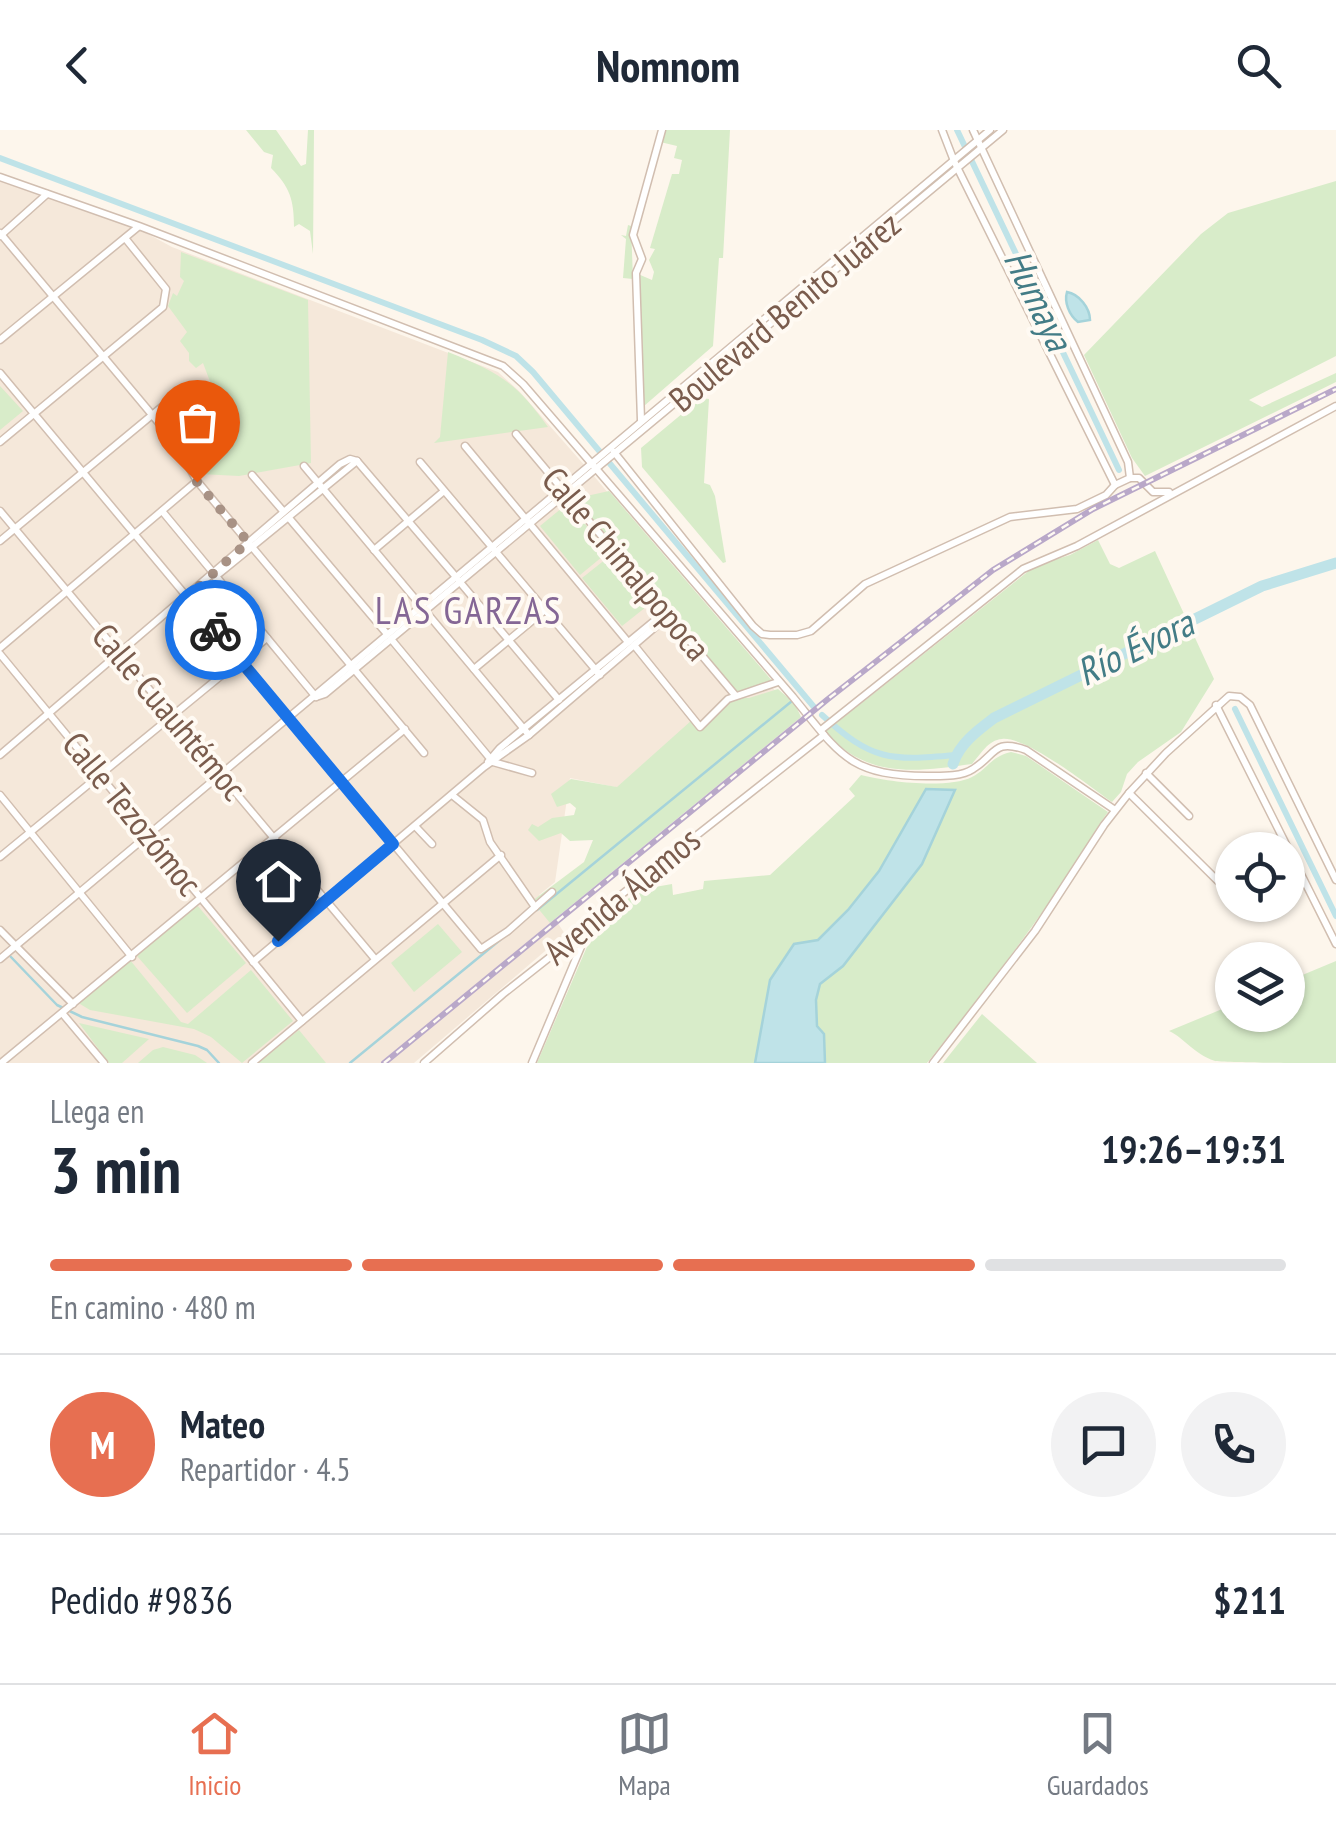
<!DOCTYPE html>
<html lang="es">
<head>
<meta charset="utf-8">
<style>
	body { margin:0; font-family:"PT Sans Narrow",sans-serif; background:#f2f2f3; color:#1f2937; height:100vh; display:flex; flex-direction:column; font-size:38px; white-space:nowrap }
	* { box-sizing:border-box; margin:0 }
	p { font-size:32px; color:#747a83 }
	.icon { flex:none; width:55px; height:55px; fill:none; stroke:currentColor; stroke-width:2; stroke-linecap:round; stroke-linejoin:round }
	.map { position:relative; height:933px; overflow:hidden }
	.sheet { display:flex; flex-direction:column; background:#fff; flex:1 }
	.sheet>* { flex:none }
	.fabs { position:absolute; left:1215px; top:702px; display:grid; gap:20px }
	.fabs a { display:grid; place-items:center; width:90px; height:90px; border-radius:50%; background:#fff; box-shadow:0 2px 8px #0004; font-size:50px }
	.pin { position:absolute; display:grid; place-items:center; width:85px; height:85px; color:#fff; margin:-102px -42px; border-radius:50% 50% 50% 0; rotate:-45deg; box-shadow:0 0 10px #0007 }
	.pin .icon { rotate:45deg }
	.courier { position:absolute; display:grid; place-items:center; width:100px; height:100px; margin:-50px; border:8px solid #1a73e8; border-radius:50%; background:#fff; color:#222; box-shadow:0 2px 12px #0007 }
	.head em { font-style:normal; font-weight:600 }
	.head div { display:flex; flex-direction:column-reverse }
	.head { display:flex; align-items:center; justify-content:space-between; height:170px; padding:0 50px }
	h1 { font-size:65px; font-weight:600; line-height:75px }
	.bar { display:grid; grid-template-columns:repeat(4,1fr); gap:15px 10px; align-content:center; height:120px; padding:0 50px }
	.bar i { height:12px; border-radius:8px; background:#e0e1e3 }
	.bar .selected { background:#e76f51 }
	.bar p { grid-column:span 4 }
	.line { display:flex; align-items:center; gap:25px; padding:0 50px; border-top:2px solid #e0e1e3 }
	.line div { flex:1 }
	.round { display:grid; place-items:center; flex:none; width:105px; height:105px; border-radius:52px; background:#f2f2f3 }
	header { display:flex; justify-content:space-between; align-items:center; height:130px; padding:0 50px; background:#fff; font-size:45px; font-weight:600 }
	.tab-bar { display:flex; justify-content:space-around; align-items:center; height:140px; border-top:2px solid #e0e1e3; background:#fff; font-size:28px; color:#747a83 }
	.tab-bar a { display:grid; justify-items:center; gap:5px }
	.tab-bar .selected { color:#e76f51 }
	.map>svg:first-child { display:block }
	.residential { fill:#f5e8da }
	.green { fill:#d8ecc9 }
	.water { fill:#bfe3e8; stroke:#a5d3da; stroke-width:2.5 }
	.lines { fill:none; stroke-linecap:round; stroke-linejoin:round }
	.stream { stroke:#a5d3da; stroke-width:2.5 }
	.canal { stroke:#bfe3e8; stroke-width:6 }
	.river { stroke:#bfe3e8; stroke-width:11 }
	.minor-casing { stroke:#d1beb0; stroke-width:9 }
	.minor { stroke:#fff; stroke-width:6 }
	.rail-casing { stroke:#b9a8c9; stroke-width:6 }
	.rail { stroke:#fffaf3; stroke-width:2.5; stroke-dasharray:8; stroke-linecap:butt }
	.done { stroke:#a89285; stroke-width:10; stroke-dasharray:0 18 }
	.route { stroke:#1a73e8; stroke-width:12 }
	.labels { text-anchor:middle; stroke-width:8; stroke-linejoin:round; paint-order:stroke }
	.street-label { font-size:35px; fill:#7a5c4d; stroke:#fffaf3 }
	.water-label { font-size:38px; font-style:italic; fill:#437c86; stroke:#fffaf3 }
	.neighbourhood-label { font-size:38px; letter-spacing:2.5px; fill:#846695; stroke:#fffaf3 }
</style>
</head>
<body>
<header><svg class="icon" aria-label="back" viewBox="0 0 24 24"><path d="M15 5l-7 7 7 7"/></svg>Nomnom<svg class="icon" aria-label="search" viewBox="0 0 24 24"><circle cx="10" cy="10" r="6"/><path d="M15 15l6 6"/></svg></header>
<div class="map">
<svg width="1336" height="933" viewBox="0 0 1336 933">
	<rect width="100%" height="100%" fill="#fdf6ec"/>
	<polygon class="residential" points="0,49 135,97 172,117 498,242 520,262 593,345 799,589 696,673 570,648 555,752 539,765 565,804 414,933 0,933"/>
	<g class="green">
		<path d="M 246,0 L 276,0 L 301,36 L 306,34 L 308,0 L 314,0 L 313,124 L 310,101 L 299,94 L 294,97 C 294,70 290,57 271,38 L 273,25 L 264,22 Z"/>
		<polygon points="659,0 730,0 723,128 719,128 713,216 644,276 641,275 638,144 652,150 654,142 649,130 655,119 650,118 672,44 679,44 682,30 674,28 677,16 656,11"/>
		<polygon points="1336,51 1336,226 1249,270 1262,277 1336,243 1336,252 1145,346 1132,328 1084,225 1201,104 1228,83"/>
		<polygon points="628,95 631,96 633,149 623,148 626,109 621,105 626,106"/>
		<polygon points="181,122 308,170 311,333 239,346 200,344 186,330 172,306 217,270 203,233 196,238 189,231 189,223 180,211 187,202 168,176 173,163 177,166 184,151 180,147"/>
		<path d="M 448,222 C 498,242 516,252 548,297 L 434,313 L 440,307 Z"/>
		<polygon points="0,256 23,281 0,300"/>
		<polygon points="701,268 709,269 704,353 710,355 715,366 726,432 723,433 642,337 641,318"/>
		<polygon points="609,361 627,382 774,553 751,561 735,561 573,369"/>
		<polygon points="568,373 608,422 580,445 540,396"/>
		<path d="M 1098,410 L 1110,434 L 1119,438 L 1155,421 L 1214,549 L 1181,602 L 1138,632 L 1127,644 L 1121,662 L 1112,672 C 1090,657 1027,606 1002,609 C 988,610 981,624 972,634 C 914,642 868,649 825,602 L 1035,436 L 1070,425 Z"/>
		<polygon points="611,425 651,473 622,496 582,448"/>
		<polygon points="778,559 795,574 801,587 550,793 532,771 584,732 593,710 570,711 561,703 539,711 528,700 532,694 538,697 552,688 574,685 576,678 570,673 557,677 551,664 571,649 617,657 692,590 699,599 734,568 749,568"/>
		<path d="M 1011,622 L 1026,626 L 1108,682 C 1095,699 1087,717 1075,735 C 1029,803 979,869 927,933 L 537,933 L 595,798 L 638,760 L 672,754 L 673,765 L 703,759 L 704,751 L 770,745 L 855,666 L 849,659 L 861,645 C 887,652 948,659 972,647 C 989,638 990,627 1011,622 Z"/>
		<polygon points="197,775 246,833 187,883 137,826"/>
		<polygon points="438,794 462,822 414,862 391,833"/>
		<polygon points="130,830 181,892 188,894 251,840 293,891 242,933 211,907 194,899 90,880 75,871"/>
		<path d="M 1336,831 L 1336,933 C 1311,933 1234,933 1215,931 C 1192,923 1186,909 1169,901 L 1232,875 L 1232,885 L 1288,885 L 1288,851 Z"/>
		<polygon points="982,884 1037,933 943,933"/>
		<polygon points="79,893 149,909 122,933 109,933"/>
		<polygon points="299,900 326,933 258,933"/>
		<polygon points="163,917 195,925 207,933 138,933 153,920"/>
	</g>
	<g class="water">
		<path d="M 1067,162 C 1079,164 1090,178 1090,190 L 1078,192 C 1069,185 1064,172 1067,162 Z"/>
		<polygon points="926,659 955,660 922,734 843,836 820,854 816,870 817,896 824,904 825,933 755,933 770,850 794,814 818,810 848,780 879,741"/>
	</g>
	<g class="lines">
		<g class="stream">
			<polyline points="537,780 792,571"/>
			<polyline points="10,826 57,875 82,887 198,916 207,920 219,933"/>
			<polyline points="350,933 500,810"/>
		</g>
		<g class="canal">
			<polyline points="957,0 1119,340"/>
			<polyline points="0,28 482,210 516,226 533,242 814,577"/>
			<polyline points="1235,579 1336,786"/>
			<path d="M 822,585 C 872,631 890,631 956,625"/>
		</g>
		<path class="river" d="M 953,634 C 959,614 978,600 994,588 L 1262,456 L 1336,433"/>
		<g class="minor-casing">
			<g id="minor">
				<polyline points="942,0 954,31 1115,355 1130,348 1128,332 973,0"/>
				<path d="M 0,47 L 139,96 L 503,236 L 523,254 L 793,567 C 839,623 848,646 927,646 C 941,646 961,647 973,639 C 996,625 993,608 1026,620 L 1115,680"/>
				<polyline points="0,103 174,311 197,351 424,623"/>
				<polyline points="0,106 47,64"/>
				<polyline points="0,210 138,97"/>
				<polyline points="0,243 481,819 508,801 552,762"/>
				<polyline points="641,290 636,143 642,129 633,105 662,0"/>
				<polyline points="516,304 735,565"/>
				<polyline points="0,312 163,177 166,159 125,108"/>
				<polyline points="465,316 628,512"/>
				<polyline points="614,322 753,496 762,504 770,505 797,505 811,501 865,454 1010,387 1077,379 1106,365 1115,355"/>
				<polyline points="357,331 456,447"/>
				<polyline points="420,332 600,545"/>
				<polyline points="304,336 529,605"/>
				<polyline points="252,345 283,381"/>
				<polyline points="1130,348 1139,348 1153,362 1169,362"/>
				<polyline points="0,381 375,829"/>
				<polyline points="162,381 316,567"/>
				<polyline points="289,388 387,504"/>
				<polyline points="0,411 181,261"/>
				<polyline points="374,420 444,361"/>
				<polyline points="215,447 357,331"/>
				<polyline points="459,451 559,570"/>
				<polyline points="391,509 493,632 532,643"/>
				<polyline points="634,515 700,597 728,569 778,552"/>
				<polyline points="0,518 197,351"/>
				<polyline points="0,524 302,891"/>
				<polyline points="474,539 545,480"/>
				<polyline points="316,567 325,564 1003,0"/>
				<polyline points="1216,575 1336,814"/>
				<polyline points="821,600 1023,439 1077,416 1336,276"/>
				<polyline points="0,625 340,334 350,329 357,331"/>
				<polyline points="488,632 500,618 665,482"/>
				<polyline points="1146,643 1189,686"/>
				<polyline points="1129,663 1232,765"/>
				<polyline points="0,665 132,827"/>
				<polyline points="452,665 483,690 490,712 535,777"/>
				<polyline points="415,696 432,714"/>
				<polyline points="0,727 267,508"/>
				<polyline points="1242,775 1245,777"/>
				<polyline points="0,800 73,874"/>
				<polyline points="0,829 990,0"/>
				<polyline points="253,832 484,637 529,605 668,486"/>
				<polyline points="62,883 104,933"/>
				<polyline points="1,933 405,599"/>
				<polyline points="252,933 501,725"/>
				<polyline points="424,933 503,864 569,812 593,787 824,605"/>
				<polyline points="532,933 591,793"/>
				<polyline points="933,933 1035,801 1104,695 1129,663 1166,623 1229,566 1240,567 1250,575 1336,750"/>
			</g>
		</g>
		<use href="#minor" class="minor"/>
		<g class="rail-casing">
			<polyline id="rail" points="384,933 828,569 993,440 1093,379 1336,259"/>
		</g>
		<use href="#rail" class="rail"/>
	</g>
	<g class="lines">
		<polyline class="done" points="197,352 248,412 187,467 215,500"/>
		<polyline class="route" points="215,500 393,714 278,811"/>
	</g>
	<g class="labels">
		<g class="street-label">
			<text transform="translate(785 182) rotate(-40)" y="12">Boulevard Benito Juárez</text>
			<text transform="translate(626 434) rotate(50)" y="12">Calle Chimalpopoca</text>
			<text transform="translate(169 582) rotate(50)" y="12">Calle Cuauhtémoc</text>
			<text transform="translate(132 684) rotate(51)" y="12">Calle Tezozómoc</text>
			<text transform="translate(622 766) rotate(-40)" y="12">Avenida Álamos</text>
		</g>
		<g class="water-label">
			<text transform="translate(1038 170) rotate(64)" y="13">Humaya</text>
			<text transform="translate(1135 518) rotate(-26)" y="13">Río Évora</text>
		</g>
		<g class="neighbourhood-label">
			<text x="469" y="494">LAS GARZAS</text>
		</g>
	</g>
</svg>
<div class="fabs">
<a><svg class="icon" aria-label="locate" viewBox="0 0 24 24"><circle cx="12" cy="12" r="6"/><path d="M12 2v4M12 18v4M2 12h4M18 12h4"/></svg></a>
<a><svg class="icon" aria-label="layers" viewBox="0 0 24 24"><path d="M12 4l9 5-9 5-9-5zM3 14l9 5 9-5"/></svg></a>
</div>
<div class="pin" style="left:197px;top:352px;background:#ea580c"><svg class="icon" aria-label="bag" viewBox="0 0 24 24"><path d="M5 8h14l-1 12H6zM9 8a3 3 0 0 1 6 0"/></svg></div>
<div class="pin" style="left:278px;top:811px;background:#1f2937"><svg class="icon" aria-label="home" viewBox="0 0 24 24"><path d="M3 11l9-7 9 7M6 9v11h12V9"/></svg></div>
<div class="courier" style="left:215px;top:500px"><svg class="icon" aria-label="bike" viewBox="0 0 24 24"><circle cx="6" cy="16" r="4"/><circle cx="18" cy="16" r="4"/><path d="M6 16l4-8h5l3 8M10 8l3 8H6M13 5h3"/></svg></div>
</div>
<section class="sheet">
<div class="head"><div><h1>3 min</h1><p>Llega en</p></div><em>19:26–19:31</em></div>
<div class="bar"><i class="selected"></i><i class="selected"></i><i class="selected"></i><i></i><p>En camino · 480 m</p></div>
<div class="line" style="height:180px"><b class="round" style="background:#e76f51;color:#fff">M</b><div><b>Mateo</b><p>Repartidor · 4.5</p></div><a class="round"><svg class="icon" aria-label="chat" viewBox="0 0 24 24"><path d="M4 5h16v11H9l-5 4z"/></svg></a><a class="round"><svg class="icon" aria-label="phone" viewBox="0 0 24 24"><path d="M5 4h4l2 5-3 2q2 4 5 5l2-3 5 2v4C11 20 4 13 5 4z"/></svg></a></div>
<div class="line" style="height:130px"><div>Pedido #9836</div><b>$211</b></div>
</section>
<nav class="tab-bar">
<a class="selected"><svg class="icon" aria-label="home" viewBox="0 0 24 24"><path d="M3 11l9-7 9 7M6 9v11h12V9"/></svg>Inicio</a>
<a><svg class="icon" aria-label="map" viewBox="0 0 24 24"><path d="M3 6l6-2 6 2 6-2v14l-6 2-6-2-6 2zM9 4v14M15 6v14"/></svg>Mapa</a>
<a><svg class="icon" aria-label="saved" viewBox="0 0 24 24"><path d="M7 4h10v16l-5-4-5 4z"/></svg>Guardados</a>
</nav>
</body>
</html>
